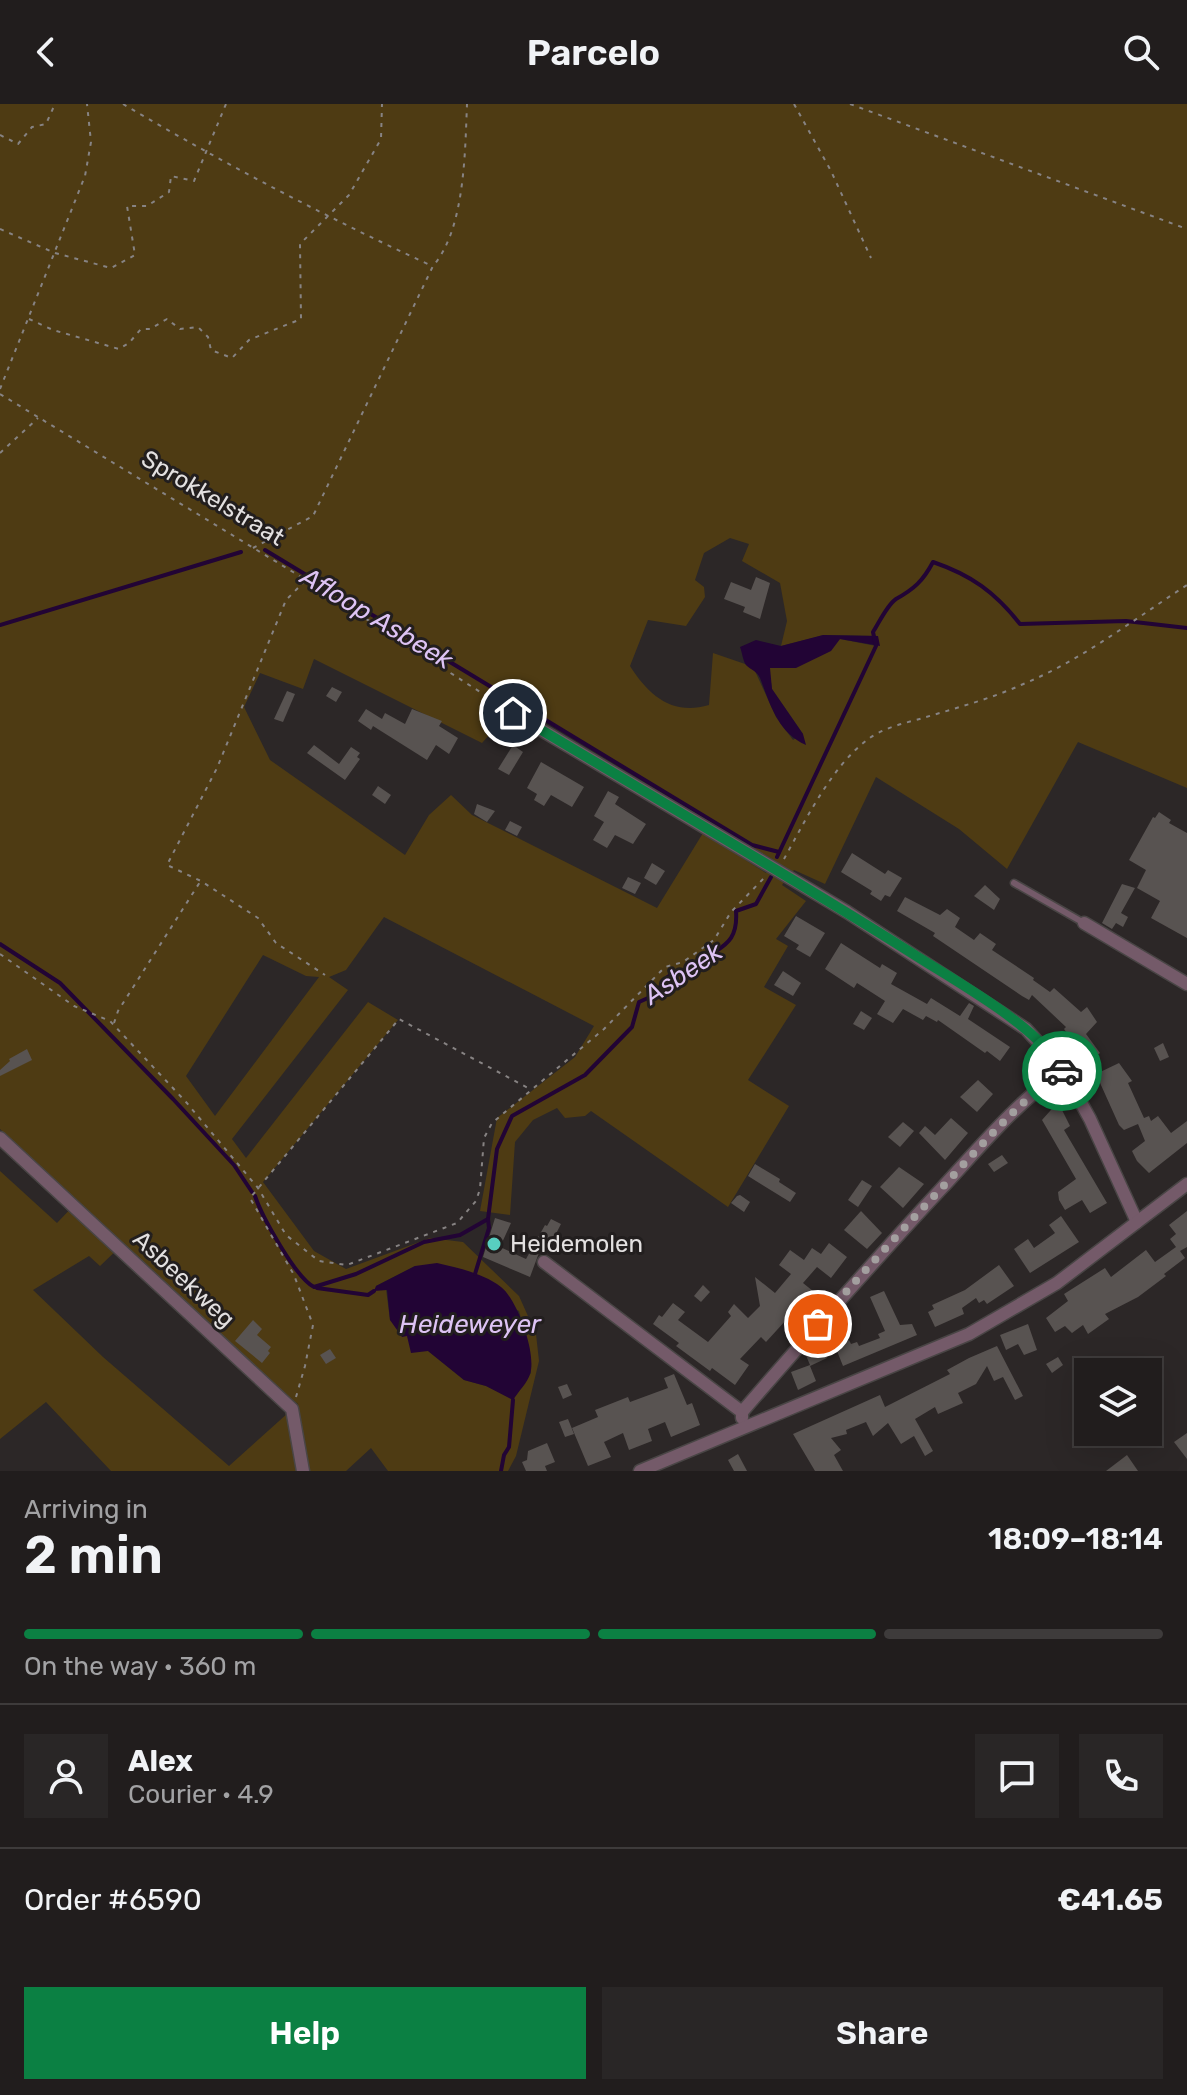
<!DOCTYPE html>
<html lang="en">
<head>
<meta charset="utf-8">
<style>
	body { margin:0; font-family:Rubik,sans-serif; background:#292626; color:#f1f3f6; height:100vh; display:flex; flex-direction:column; font-size:30px; white-space:nowrap }
	* { box-sizing:border-box; margin:0 }
	p { font-size:26px; color:#a2a2a4 }
	.icon { flex:none; width:44px; height:44px; fill:none; stroke:currentColor; stroke-width:2; stroke-linecap:round; stroke-linejoin:round }
	.map { position:relative; height:1367px; overflow:hidden }
	.panel { display:flex; flex-direction:column; background:#211d1d; flex:1 }
	.panel>* { flex:none }
	.controls { position:absolute; left:1074px; top:1254px; display:grid; gap:16px }
	.controls a { display:grid; place-items:center; width:88px; height:88px; border-radius:0px; background:#211d1d; box-shadow:0 8px 32px #0002,0 0 0 2px #3e3b3b; font-size:40px }
	.pin { position:absolute; display:grid; place-items:center; width:68px; height:68px; color:#fff; margin:-34px; border:4px solid #fff; border-radius:50%; box-shadow:0 2px 8px #0007 }
	.courier { position:absolute; display:grid; place-items:center; width:80px; height:80px; margin:-40px; border:6px solid #0b8043; border-radius:50%; background:#fff; color:#222; box-shadow:0 2px 10px #0007 }
	.overview em { font-style:normal; font-weight:600 }
	.overview div { display:flex; flex-direction:column-reverse }
	.overview { display:flex; align-items:center; justify-content:space-between; height:136px; padding:0 24px }
	h1 { font-size:52px; font-weight:600; line-height:60px }
	.bar { display:grid; grid-template-columns:repeat(4,1fr); gap:12px 8px; align-content:center; height:96px; padding:0 24px }
	.bar i { height:10px; border-radius:6px; background:#3e3b3b }
	.bar .current { background:#0b8043 }
	.bar p { grid-column:span 4 }
	.line { display:flex; align-items:center; gap:20px; padding:0 24px; border-top:2px solid #3e3b3b }
	.line div { flex:1 }
	.round { display:grid; place-items:center; flex:none; width:84px; height:84px; border-radius:0px; background:#292626 }
	.action { display:flex; gap:16px; margin-top:auto; padding:16px 24px }
	.action a { flex:1; height:92px; border-radius:0px; background:#0b8043; color:#fff; font-size:32px; font-weight:600; line-height:92px; text-align:center }
	.action a+a { background:#292626; color:#f1f3f6 }
	header { display:flex; justify-content:space-between; align-items:center; height:104px; padding:0 24px; background:#211d1d; font-size:36px; font-weight:600 }
	.map>svg:first-child { display:block }
	.green { fill:#4e3b13; fill-rule:evenodd }
	.water { fill:#220435 }
	.lines { fill:none; stroke-linecap:round; stroke-linejoin:round }
	.stream { stroke:#220435; stroke-width:4 }
	.building { fill:#585351 }
	.service-casing { stroke:#494545; stroke-width:9 }
	.minor-casing { stroke:#494545; stroke-width:15 }
	.path { stroke:#878383; stroke-width:2; stroke-dasharray:4 6; stroke-linecap:butt }
	.service { stroke:#745a69; stroke-width:6 }
	.minor { stroke:#745a69; stroke-width:12 }
	.done { stroke:#a39f9f; stroke-width:8; stroke-dasharray:0 14.4 }
	.route { stroke:#0b8043; stroke-width:10 }
	.poi-dot { fill:#58cec0; stroke:#221e1e; stroke-width:3 }
	.labels { text-anchor:middle; stroke-width:6; stroke-linejoin:round; paint-order:stroke }
	.street-label { font-size:24px; fill:#e3e0e0; stroke:#221e1e }
	.poi-label { font-size:24px; fill:#e3e0e0; stroke:#221e1e; text-anchor:start }
	.water-label { font-size:26px; font-style:italic; fill:#ddc3f4; stroke:#221e1e }
</style>
</head>
<body>
<header><svg class="icon" aria-label="back" viewBox="0 0 24 24"><path d="M15 5l-7 7 7 7"/></svg>Parcelo<svg class="icon" aria-label="search" viewBox="0 0 24 24"><circle cx="10" cy="10" r="6"/><path d="M15 15l6 6"/></svg></header>
<div class="map">
<svg width="1187" height="1367" viewBox="0 0 1187 1367">
	<rect width="100%" height="100%" fill="#2c2727"/>
	<path class="green" d="M 0,0 L 1187,0 L 1187,684 L 1078,638 L 1007,765 L 959,725 L 876,673 L 825,780 L 794,766 L 782,781 L 806,797 L 776,835 L 788,842 L 764,883 L 796,901 L 748,976 L 789,1002 L 728,1103 L 591,1007 L 585,1012 L 565,1014 L 557,1004 L 533,1016 L 515,1038 L 510,1111 L 480,1107 L 497,1014 L 575,953 L 594,922 L 384,813 L 346,866 L 329,873 L 348,886 L 232,1035 L 246,1054 L 368,898 L 398,916 L 263,1078 L 314,1147 L 346,1165 L 430,1134 L 463,1138 L 519,1192 L 536,1230 L 539,1257 L 516,1352 L 508,1367 L 388,1367 L 371,1344 L 346,1367 L 111,1367 L 46,1298 L 0,1335 L 0,1067 L 57,1119 L 77,1098 L 0,1025 ZM 730,434 L 749,440 L 742,457 L 780,479 L 787,517 L 781,542 L 824,531 L 878,532 L 876,542 L 840,535 L 769,564 L 772,585 L 803,630 L 793,636 L 776,613 L 755,567 L 745,560 L 713,549 L 709,601 C 673,612 649,592 630,562 L 648,516 L 686,522 L 705,493 L 704,483 L 695,476 L 704,449 ZM 314,555 L 482,639 L 508,610 L 523,604 L 775,757 L 766,769 L 703,729 L 657,804 L 472,711 L 451,691 L 429,711 L 405,751 L 270,656 L 244,603 L 260,569 L 303,585 ZM 263,851 L 306,872 L 319,873 L 215,1012 L 186,972 ZM 122,1141 L 277,1284 L 298,1300 L 229,1362 L 103,1253 L 33,1186 L 89,1152 L 100,1162 ZM 415,1162 L 519,1207 L 529,1243 L 531,1269 L 513,1295 L 486,1282 L 464,1276 L 390,1216 L 386,1185 L 376,1182 Z"/>
	<g class="water">
		<path d="M 823,531 L 878,532 L 880,542 L 840,535 L 831,547 L 796,564 L 770,564 L 772,585 L 803,630 L 806,641 C 778,629 770,600 760,574 C 757,567 751,566 746,561 C 743,557 742,548 740,543 L 756,536 L 781,542 Z"/>
		<path d="M 437,1159 C 458,1164 483,1169 501,1183 C 517,1195 537,1250 530,1270 C 528,1278 518,1288 513,1296 L 486,1282 L 464,1276 L 428,1247 L 411,1249 L 407,1232 L 402,1233 L 390,1216 L 387,1186 L 374,1187 L 376,1182 L 415,1162 Z"/>
	</g>
	<g class="lines">
		<g class="stream">
			<polyline points="265,446 752,741 779,748"/>
			<polyline points="0,521 241,448"/>
			<path d="M 777,753 L 876,542 L 873,528 C 879,519 887,501 896,495 C 914,485 923,477 933,458 C 971,471 995,488 1020,520 L 1126,517 L 1187,524"/>
			<polyline points="0,840 60,879 173,995 234,1061 252,1088"/>
			<path d="M 255,1092 C 262,1113 296,1174 314,1183 L 356,1170 L 424,1138 L 460,1131 L 488,1115 L 497,1045 L 512,1012 L 585,971 L 632,923 L 639,898 L 657,890 C 664,870 674,866 695,867 C 711,841 739,848 736,807 L 756,800 L 771,773"/>
			<polyline points="475,1170 489,1124 488,1115"/>
			<polyline points="317,1184 368,1191 374,1187"/>
			<polyline points="501,1367 504,1351 509,1343 513,1296"/>
		</g>
	</g>
	<g class="building">
		<polygon points="756,473 770,479 760,515 743,508 745,503 724,495 731,478 751,486"/>
		<polygon points="332,583 342,588 336,598 326,592"/>
		<polygon points="287,587 295,590 283,618 274,615"/>
		<polygon points="366,605 382,615 385,609 405,620 412,605 442,617 439,622 458,634 449,650 436,641 427,656 373,622 371,626 358,617"/>
		<polygon points="314,641 339,660 351,643 360,649 357,653 360,655 345,676 307,649"/>
		<polygon points="513,641 523,648 509,671 498,665"/>
		<polygon points="541,658 584,683 572,703 551,691 544,702 534,696 537,690 527,684"/>
		<polygon points="378,682 391,691 385,700 372,691"/>
		<polygon points="608,687 619,693 615,700 646,720 633,740 615,731 607,744 593,736 604,718 594,712"/>
		<polygon points="477,700 495,707 487,718 474,710"/>
		<polygon points="1159,708 1171,716 1169,719 1187,729 1187,834 1151,814 1160,797 1137,784 1146,766 1129,756 1153,713 1155,714"/>
		<polygon points="510,717 522,723 517,732 505,726"/>
		<polygon points="852,749 885,770 888,766 902,774 890,793 885,791 881,797 870,790 872,787 841,768"/>
		<polygon points="652,759 665,767 656,781 644,774"/>
		<polygon points="628,773 641,779 635,790 622,784"/>
		<polygon points="1122,780 1135,784 1121,809 1128,813 1123,823 1116,819 1112,825 1102,819"/>
		<polygon points="985,781 1000,795 994,806 974,792"/>
		<polygon points="905,793 940,811 947,805 960,814 955,823 974,836 980,829 996,840 992,846 1034,874 1033,876 1050,888 1054,884 1081,908 1087,903 1097,918 1086,930 1100,949 1088,958 1064,925 1066,923 1032,891 1029,896 1022,892 933,832 935,829 897,807"/>
		<polygon points="796,812 825,829 810,853 796,845 799,841 784,832"/>
		<polygon points="841,839 880,864 882,860 897,869 891,880 927,900 931,894 960,912 969,899 974,902 968,915 1010,943 1000,957 987,947 985,949 938,916 937,918 926,912 923,916 903,905 893,919 877,910 885,897 857,879 854,884 825,865"/>
		<polygon points="783,867 801,879 793,892 774,881"/>
		<polygon points="861,907 872,914 864,926 853,920"/>
		<polygon points="1163,939 1169,953 1160,957 1154,944"/>
		<polygon points="27,945 32,956 0,972 0,966 10,957 9,955"/>
		<polygon points="1119,959 1132,977 1128,979 1144,1014 1149,1012 1151,1017 1158,1012 1171,1029 1187,1017 1187,1039 1149,1069 1137,1057 1132,1047 1145,1037 1138,1020 1124,1026 1119,1021 1096,970"/>
		<polygon points="978,976 993,990 977,1008 960,993"/>
		<polygon points="1058,998 1070,1022 1064,1026 1107,1099 1090,1109 1082,1096 1065,1106 1059,1096 1058,1088 1076,1075 1042,1016"/>
		<polygon points="951,1014 968,1029 945,1056 919,1029 925,1022 935,1031"/>
		<polygon points="903,1018 914,1027 900,1043 888,1033"/>
		<polygon points="1002,1051 1008,1059 994,1068 988,1060"/>
		<polygon points="755,1060 780,1075 779,1078 796,1089 790,1098 748,1072"/>
		<polygon points="899,1063 924,1080 903,1104 880,1083"/>
		<polygon points="862,1076 872,1082 858,1103 848,1096"/>
		<polygon points="740,1091 750,1098 744,1108 731,1099 737,1092"/>
		<polygon points="861,1107 882,1129 867,1145 844,1126"/>
		<polygon points="1187,1107 1187,1143 1180,1147 1185,1154 1164,1170 1166,1172 1138,1193 1105,1210 1109,1215 1088,1230 1083,1221 1072,1229 1065,1222 1055,1228 1046,1214 1068,1197 1064,1190 1105,1164 1111,1173 1146,1146 1155,1158 1176,1143 1170,1135 1176,1130 1169,1121"/>
		<polygon points="1061,1112 1079,1138 1030,1169 1014,1145 1028,1135 1034,1144 1055,1129 1049,1121"/>
		<polygon points="495,1114 511,1119 500,1143 526,1155 545,1121 547,1122 551,1115 561,1120 546,1149 540,1146 530,1173 483,1153"/>
		<polygon points="829,1139 847,1153 831,1174 817,1163 803,1179 818,1191 802,1211 809,1216 800,1227 787,1215 766,1238 761,1233 740,1255 749,1261 735,1281 712,1264 710,1267 676,1242 679,1239 653,1220 659,1211 662,1213 673,1199 685,1208 678,1216 708,1238 731,1212 728,1208 734,1200 748,1214 760,1202 755,1173 775,1189 791,1170 779,1161 790,1146 804,1156 812,1144 821,1150"/>
		<polygon points="999,1161 1014,1182 987,1200 984,1196 979,1199 976,1194 962,1204 964,1210 935,1223 928,1208 934,1205 932,1201 965,1186"/>
		<polygon points="703,1181 710,1188 701,1198 694,1192"/>
		<polygon points="884,1187 900,1221 912,1220 917,1231 843,1262 835,1242 849,1236 851,1240 857,1238 859,1242 880,1234 878,1230 885,1227 870,1193"/>
		<polygon points="253,1216 262,1225 257,1231 271,1243 268,1247 270,1249 262,1259 235,1237"/>
		<polygon points="1028,1220 1037,1246 1024,1251 1018,1240 1006,1246 1000,1231"/>
		<polygon points="813,1241 815,1247 823,1244 827,1254 810,1262 816,1277 798,1286 791,1268 810,1261 805,1249"/>
		<polygon points="997,1242 1023,1292 1015,1296 1003,1273 994,1277 987,1262 976,1280 958,1289 963,1299 938,1310 935,1303 915,1315 933,1347 925,1352 914,1332 901,1340 888,1319 873,1332 866,1318 846,1326 847,1330 831,1334 841,1346 834,1351 843,1367 815,1367 793,1330 880,1291 885,1303 950,1270 947,1266 969,1254"/>
		<polygon points="330,1245 336,1254 326,1260 320,1251"/>
		<polygon points="1058,1253 1063,1261 1052,1269 1046,1260"/>
		<polygon points="674,1270 687,1301 692,1299 700,1321 671,1333 665,1318 648,1325 652,1337 629,1346 623,1329 604,1338 611,1353 588,1362 572,1324 598,1313 595,1306 628,1293 630,1298 668,1284 664,1274"/>
		<polygon points="567,1280 572,1291 563,1295 558,1283"/>
		<polygon points="568,1315 574,1330 565,1333 559,1318"/>
		<polygon points="1187,1329 1187,1355 1174,1338"/>
		<polygon points="547,1339 555,1358 545,1362 547,1367 526,1367 522,1358 527,1356 528,1347"/>
		<polygon points="738,1350 747,1367 734,1367 728,1356"/>
		<polygon points="1127,1351 1138,1367 1106,1367"/>
	</g>
	<g class="lines">
		<g class="service-casing">
			<polyline id="service" points="1014,779 1084,819"/>
		</g>
		<g class="minor-casing">
			<g id="minor">
				<polyline points="513,609 847,808 1026,925 1063,966 1090,1015 1137,1118"/>
				<polyline points="1084,819 1187,880"/>
				<polyline points="0,1034 292,1305 303,1367"/>
				<polyline points="544,1158 742,1308 742,1314"/>
				<path d="M 742,1308 C 807,1233 873,1158 941,1085 C 980,1043 1016,999 1063,966"/>
				<polyline points="640,1367 969,1230 1057,1179 1187,1080"/>
			</g>
		</g>
		<g class="path">
			<path d="M 123,0 C 223,59 326,113 432,162"/>
			<polyline points="794,0 831,67 871,154"/>
			<polyline points="850,0 1187,125"/>
			<polyline points="0,31 18,40 32,23 46,20 55,0"/>
			<polyline points="0,125 55,149 111,164 135,151 127,102 147,102 169,88 171,72 194,77 226,0"/>
			<polyline points="29,215 53,226 119,245 129,239 141,225 150,225 167,215 180,225 198,223 208,233 211,246 232,254 249,236 301,215 300,140 349,91 381,35 382,0"/>
			<polyline points="0,285 85,72 91,38 87,0"/>
			<polyline points="0,290 293,468 502,602"/>
			<polyline points="0,349 38,314"/>
			<path d="M 253,444 L 313,412 L 433,162 C 465,125 465,48 467,0"/>
			<polyline points="305,477 286,496 217,664 167,761 201,777 258,814 276,839 325,871"/>
			<path d="M 784,755 C 805,717 832,662 867,636 C 882,624 905,619 923,614 C 956,604 990,595 1021,581 C 1082,556 1133,516 1187,481"/>
			<polyline points="0,850 74,902 110,917 186,998 258,1084 286,1131 319,1157 347,1161 457,1119 476,1097 480,1085 484,1034 492,1019 604,925 665,863 683,858 714,836 731,808 765,773"/>
			<polyline points="114,919 118,907 200,778"/>
			<polyline points="296,1293 305,1262 313,1221 294,1171 250,1094 399,915 530,985"/>
		</g>
		<use href="#service" class="service"/>
		<use href="#minor" class="minor"/>
	</g>
	<g class="lines">
		<path class="done" d="M 818,1220 C 861,1170 906,1122 951,1074 C 986,1036 1020,997 1062,967"/>
		<path class="route" d="M 513,609 C 646,689 780,766 910,848 C 953,876 1041,923 1062,967"/>
	</g>
	<circle class="poi-dot" cx="494" cy="1140" r="8"/>
	<g class="labels">
		<g class="street-label">
			<text transform="translate(213 394) rotate(31)" y="8">Sprokkelstraat</text>
			<text transform="translate(184 1175) rotate(43)" y="8">Asbeekweg</text>
		</g>
		<g class="poi-label">
			<text x="510" y="1148">Heidemolen</text>
		</g>
		<g class="water-label">
			<text transform="translate(377 514) rotate(31)" y="9">Afloop Asbeek</text>
			<text transform="translate(683 869) rotate(-34)" y="9">Asbeek</text>
			<text x="470" y="1229">Heideweyer</text>
		</g>
	</g>
</svg>
<div class="controls">
<a><svg class="icon" aria-label="layers" viewBox="0 0 24 24"><path d="M12 4l9 5-9 5-9-5zM3 14l9 5 9-5"/></svg></a>
</div>
<div class="pin" style="left:818px;top:1220px;background:#ea580c"><svg class="icon" aria-label="bag" viewBox="0 0 24 24"><path d="M5 8h14l-1 12H6zM9 8a3 3 0 0 1 6 0"/></svg></div>
<div class="pin" style="left:513px;top:609px;background:#1f2937"><svg class="icon" aria-label="home" viewBox="0 0 24 24"><path d="M3 11l9-7 9 7M6 9v11h12V9"/></svg></div>
<div class="courier" style="left:1062px;top:967px"><svg class="icon" aria-label="car" viewBox="0 0 24 24"><path d="M5 17H2v-5l4-1 3-4h7l3 4 3 1v5h-3M9 17h6M6 11h13"/><circle cx="7" cy="17" r="2"/><circle cx="17" cy="17" r="2"/></svg></div>
</div>
<section class="panel">
<div class="overview"><div><h1>2 min</h1><p>Arriving in</p></div><em>18:09–18:14</em></div>
<div class="bar"><i class="current"></i><i class="current"></i><i class="current"></i><i></i><p>On the way · 360 m</p></div>
<div class="line" style="height:144px"><a class="round"><svg class="icon" aria-label="person" viewBox="0 0 24 24"><circle cx="12" cy="8" r="4"/><path d="M4 21q1-7 8-7t8 7"/></svg></a><div><b>Alex</b><p>Courier · 4.9</p></div><a class="round"><svg class="icon" aria-label="chat" viewBox="0 0 24 24"><path d="M4 5h16v11H9l-5 4z"/></svg></a><a class="round"><svg class="icon" aria-label="phone" viewBox="0 0 24 24"><path d="M5 4h4l2 5-3 2q2 4 5 5l2-3 5 2v4C11 20 4 13 5 4z"/></svg></a></div>
<div class="line" style="height:104px"><div>Order #6590</div><b>€41.65</b></div>
<div class="action"><a>Help</a><a>Share</a></div>
</section>
</body>
</html>
